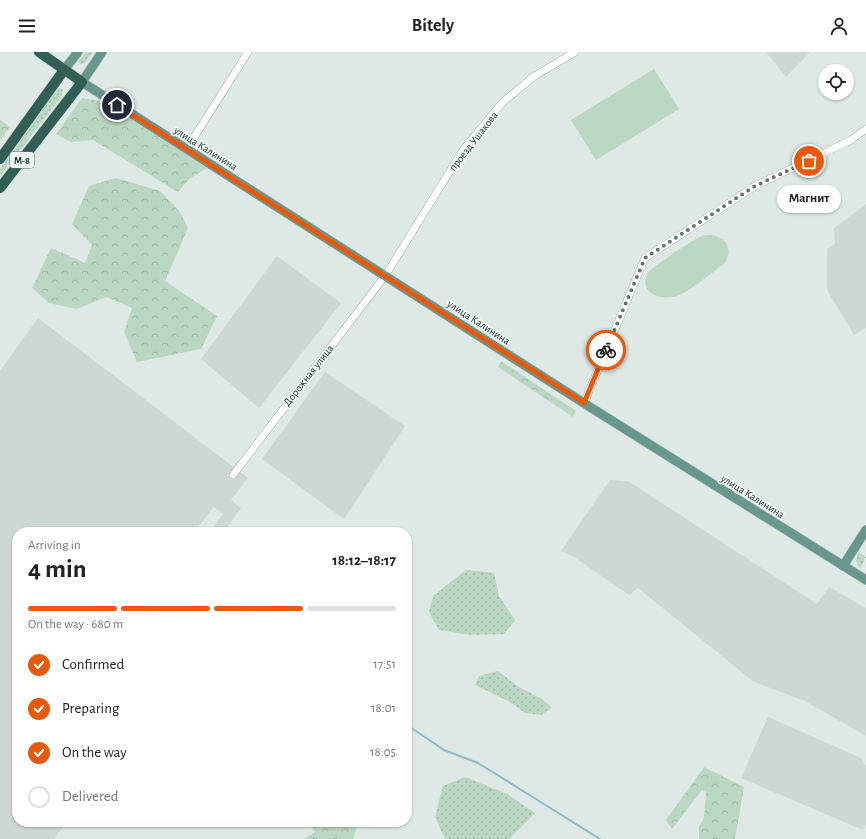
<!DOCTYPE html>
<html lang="en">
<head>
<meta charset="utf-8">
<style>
	body { margin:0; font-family:"Alegreya Sans",sans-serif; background:#f6f6f6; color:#222; height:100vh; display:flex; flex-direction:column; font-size:15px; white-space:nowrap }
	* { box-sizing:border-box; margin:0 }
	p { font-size:13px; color:#767676 }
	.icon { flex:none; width:22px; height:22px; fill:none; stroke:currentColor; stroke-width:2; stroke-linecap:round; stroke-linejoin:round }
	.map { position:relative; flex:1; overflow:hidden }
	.side { position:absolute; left:12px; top:475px; width:400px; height:300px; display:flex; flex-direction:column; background:#fff; border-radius:16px; box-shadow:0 1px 3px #0004 }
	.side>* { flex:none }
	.buttons { position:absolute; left:818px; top:12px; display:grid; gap:8px }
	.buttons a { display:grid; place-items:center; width:36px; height:36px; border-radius:50%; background:#fff; box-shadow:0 1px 3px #0004; font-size:20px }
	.pin { position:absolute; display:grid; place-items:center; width:34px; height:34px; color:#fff; margin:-17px; border:2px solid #fff; border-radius:50%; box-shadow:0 1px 4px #0007 }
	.courier { position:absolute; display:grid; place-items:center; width:40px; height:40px; margin:-20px; border:3px solid #ea580c; border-radius:50%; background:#fff; color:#222; box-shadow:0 1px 5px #0007 }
	.bubble { position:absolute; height:28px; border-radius:14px; background:#fff; box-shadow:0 1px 3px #0004; font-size:13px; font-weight:700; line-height:28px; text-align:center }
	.overview em { font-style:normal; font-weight:700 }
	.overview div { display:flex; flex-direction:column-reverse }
	.overview { display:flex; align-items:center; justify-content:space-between; height:68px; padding:0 16px }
	h1 { font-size:26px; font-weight:700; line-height:30px }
	.bar { display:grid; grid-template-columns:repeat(4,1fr); gap:6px 4px; align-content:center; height:48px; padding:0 16px }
	.bar i { height:5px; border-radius:3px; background:#e0e0e0 }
	.bar .selected { background:#ea580c }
	.bar p { grid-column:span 4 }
	ol { padding:0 16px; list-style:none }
	li { display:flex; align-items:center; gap:12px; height:44px }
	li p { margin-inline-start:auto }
	li .icon { padding:4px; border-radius:50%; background:#ea580c; color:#fff; stroke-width:4 }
	li:last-child { color:#767676 }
	li i { width:22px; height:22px; border:2px solid #e0e0e0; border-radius:50% }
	header { display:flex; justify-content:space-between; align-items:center; height:52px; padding:0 16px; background:#fff; font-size:18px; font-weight:700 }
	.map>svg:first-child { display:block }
	.built { fill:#cdd7d3 }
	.grass { fill:url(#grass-dots) }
	.forest { fill:url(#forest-crowns) }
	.park { fill:#b9d7c2 }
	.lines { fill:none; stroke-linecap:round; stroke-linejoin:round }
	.stream { stroke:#8cbdc7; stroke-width:2 }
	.minor-casing { stroke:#a2afaa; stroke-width:8 }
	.major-casing { stroke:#bdc2c1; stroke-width:10 }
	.highway-casing { stroke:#bdc2c1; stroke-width:11 }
	.minor { stroke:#fff; stroke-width:7 }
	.major { stroke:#68988d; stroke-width:9 }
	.highway { stroke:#315e55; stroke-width:10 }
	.done { stroke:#64746f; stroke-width:4; stroke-dasharray:0 7.2 }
	.route { stroke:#ea580c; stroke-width:5 }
	.labels { text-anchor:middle; stroke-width:3.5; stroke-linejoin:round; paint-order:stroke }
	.shield { fill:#eef5f2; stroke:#5f6f6a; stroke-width:1 }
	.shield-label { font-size:10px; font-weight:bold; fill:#223530 }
	.street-label { font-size:11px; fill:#223530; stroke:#eef5f2 }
</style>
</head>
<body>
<header><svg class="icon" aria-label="menu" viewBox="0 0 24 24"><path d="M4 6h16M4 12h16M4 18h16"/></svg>Bitely<svg class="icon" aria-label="person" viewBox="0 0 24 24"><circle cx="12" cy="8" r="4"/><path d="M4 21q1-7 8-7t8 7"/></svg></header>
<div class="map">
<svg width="866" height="787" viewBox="0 0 866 787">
	<defs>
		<pattern id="grass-dots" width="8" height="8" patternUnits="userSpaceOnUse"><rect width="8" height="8" fill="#b9d7c2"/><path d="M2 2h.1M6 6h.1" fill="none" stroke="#9fb9a7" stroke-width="1.8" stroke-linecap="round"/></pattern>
		<pattern id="forest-crowns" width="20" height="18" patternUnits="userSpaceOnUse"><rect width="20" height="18" fill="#b9d7c2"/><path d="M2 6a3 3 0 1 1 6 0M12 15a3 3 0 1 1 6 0" fill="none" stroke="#9fb9a7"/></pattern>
	</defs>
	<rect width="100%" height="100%" fill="#dee8e4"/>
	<g class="built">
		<polygon points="766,0 810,0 786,25"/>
		<polygon points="866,152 866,276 854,283 827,238 827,197 835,192 834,176"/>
		<polygon points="277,204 341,251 259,356 201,307"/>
		<polygon points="38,266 248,426 231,448 241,456 224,480 216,480 212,477 223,462 214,455 194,480 17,480 17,770 66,770 54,787 0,787 0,319"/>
		<polygon points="325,320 405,374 344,467 262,407"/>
		<polygon points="610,428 628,429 817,552 829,535 866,556 866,684 805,649 754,630 638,536 629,543 574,505 561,499"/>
		<polygon points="768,665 861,706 866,714 866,772 863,778 741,726"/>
	</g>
	<g class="grass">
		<polygon points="86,0 93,0 84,12 80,12 79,9"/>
		<polygon points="58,36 61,36 63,38 61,45 0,124 0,117"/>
		<polygon points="858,500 866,505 860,516 856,509"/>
		<polygon points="466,518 494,521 499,544 515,568 504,582 471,583 439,578 429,560 433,544"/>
		<polygon points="498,619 519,635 542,647 552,656 541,663 525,661 510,650 475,633 479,624"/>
		<polygon points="465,725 507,742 535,761 509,787 445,787 435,765 443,734"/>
	</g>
	<g class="forest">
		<polygon points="82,46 104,50 207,116 189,127 178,140 93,88 71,90 56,82"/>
		<polygon points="0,68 10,75 0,89"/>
		<polygon points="116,126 160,139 180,160 188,176 165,229 217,264 201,297 137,310 124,280 132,256 106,245 77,257 49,251 32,236 51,196 85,211 92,193 72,172 89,134"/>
		<polygon points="501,309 576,359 573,365 498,315"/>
		<polygon points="704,715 744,735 735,787 699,787 699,775 704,766 706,740 702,738 672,777 666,768"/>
		<polygon points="309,770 371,770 357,775 353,787 304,787 315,780"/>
	</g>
	<g class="park">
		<polygon points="654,17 679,57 596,108 571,68"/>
		<path d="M 711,183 C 727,185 733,197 725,211 C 713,220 690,239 677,244 C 661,249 637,241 648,221 C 652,215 694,187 702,184 C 704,183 708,183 711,183 Z"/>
	</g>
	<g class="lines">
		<polyline class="stream" points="407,673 444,698 478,711 600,787"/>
		<g class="minor-casing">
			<g id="minor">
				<polyline points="186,98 248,0"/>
				<polyline points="584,351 645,206 755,134 851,88 866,77"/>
				<polyline points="233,423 385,224 463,98 502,51 533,25 575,0"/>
			</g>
		</g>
		<g class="major-casing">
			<g id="major">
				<polyline points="102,0 82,30 590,355 866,528"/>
				<polyline points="64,18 78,0"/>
				<polyline points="843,514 866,478"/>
			</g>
		</g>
		<g class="highway-casing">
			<g id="highway">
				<polyline points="0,107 64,18"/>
				<polyline points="0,136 82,30 39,0"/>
			</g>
		</g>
		<use href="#minor" class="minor"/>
		<use href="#major" class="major"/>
		<use href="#highway" class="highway"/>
	</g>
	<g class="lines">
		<polyline class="done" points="606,298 645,206 755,134 809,109"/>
		<polyline class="route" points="117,53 584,351 606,298"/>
	</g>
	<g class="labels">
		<rect class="shield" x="10" y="100" width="24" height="16" rx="3"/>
		<g class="shield-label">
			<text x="22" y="112">М-8</text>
		</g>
		<g class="street-label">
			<text transform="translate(473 89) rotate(-52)" y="4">проезд Ушакова</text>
			<text transform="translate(206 96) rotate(32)" y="4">улица Калинина</text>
			<text transform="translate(479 270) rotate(33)" y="4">улица Калинина</text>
			<text transform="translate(308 323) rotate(-52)" y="4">Дорожная улица</text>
			<text transform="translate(753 444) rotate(32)" y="4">улица Калинина</text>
		</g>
	</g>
</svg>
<div class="buttons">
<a><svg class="icon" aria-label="locate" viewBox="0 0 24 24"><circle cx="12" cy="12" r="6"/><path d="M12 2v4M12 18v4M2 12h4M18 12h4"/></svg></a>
</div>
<div class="pin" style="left:809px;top:109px;background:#ea580c"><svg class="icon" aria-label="bag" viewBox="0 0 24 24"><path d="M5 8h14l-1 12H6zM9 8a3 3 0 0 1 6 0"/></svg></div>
<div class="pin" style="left:117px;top:53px;background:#1f2937"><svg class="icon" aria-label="home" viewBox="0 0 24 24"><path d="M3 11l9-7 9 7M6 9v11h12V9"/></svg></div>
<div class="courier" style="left:606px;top:298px"><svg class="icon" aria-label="bike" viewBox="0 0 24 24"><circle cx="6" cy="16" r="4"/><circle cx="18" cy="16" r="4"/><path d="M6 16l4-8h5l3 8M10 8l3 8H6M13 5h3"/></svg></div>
<div class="bubble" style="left:777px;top:133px;width:64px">Магнит</div>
<section class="side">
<div class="overview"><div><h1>4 min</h1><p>Arriving in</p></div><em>18:12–18:17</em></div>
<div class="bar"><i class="selected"></i><i class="selected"></i><i class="selected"></i><i></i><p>On the way · 680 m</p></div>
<ol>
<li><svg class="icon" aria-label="check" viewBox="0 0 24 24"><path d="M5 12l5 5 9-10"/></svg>Confirmed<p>17:51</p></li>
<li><svg class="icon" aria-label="check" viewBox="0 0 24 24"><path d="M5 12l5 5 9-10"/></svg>Preparing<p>18:01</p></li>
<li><svg class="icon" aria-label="check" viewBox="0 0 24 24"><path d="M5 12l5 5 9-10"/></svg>On the way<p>18:05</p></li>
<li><i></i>Delivered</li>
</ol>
</section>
</div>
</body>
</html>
